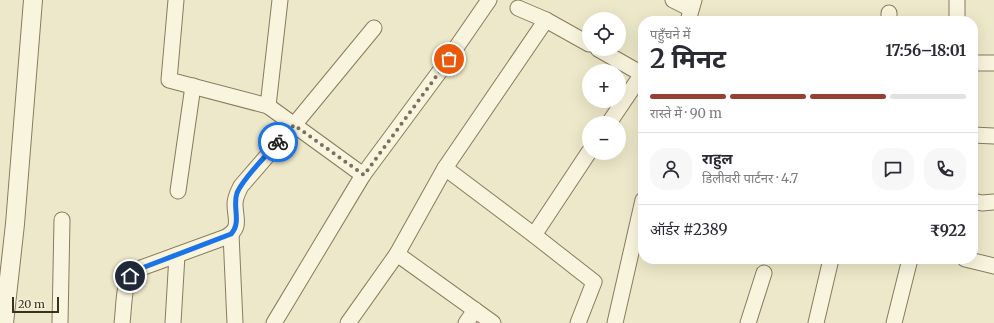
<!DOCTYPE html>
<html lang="hi">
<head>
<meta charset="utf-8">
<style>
	body { margin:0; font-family:Merriweather,"Noto Sans Devanagari",serif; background:#f7f7f7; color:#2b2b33; height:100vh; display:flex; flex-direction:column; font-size:15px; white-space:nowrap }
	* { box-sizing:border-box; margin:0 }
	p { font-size:13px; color:#7c7c81 }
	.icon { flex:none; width:22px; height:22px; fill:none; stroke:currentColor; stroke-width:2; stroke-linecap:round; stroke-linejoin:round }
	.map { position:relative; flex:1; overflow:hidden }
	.drawer { position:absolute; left:638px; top:16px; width:340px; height:248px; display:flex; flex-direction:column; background:#fff; border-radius:16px; box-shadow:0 4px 16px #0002 }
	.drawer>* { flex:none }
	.buttons { position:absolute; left:582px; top:12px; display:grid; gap:8px }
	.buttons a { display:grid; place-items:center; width:44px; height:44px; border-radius:50%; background:#fff; box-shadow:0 4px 16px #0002; font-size:20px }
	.scale { position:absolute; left:12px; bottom:10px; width:47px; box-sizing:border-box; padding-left:4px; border:2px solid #3a3121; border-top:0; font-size:11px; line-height:14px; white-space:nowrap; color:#3a3121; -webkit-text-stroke:3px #f5f1d9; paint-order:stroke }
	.pin { position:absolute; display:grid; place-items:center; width:34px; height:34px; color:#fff; margin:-17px; border:2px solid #fff; border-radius:50%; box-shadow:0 1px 4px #0007 }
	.courier { position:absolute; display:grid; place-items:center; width:40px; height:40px; margin:-20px; border:3px solid #1a73e8; border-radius:50%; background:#fff; color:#222; box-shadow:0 1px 5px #0007 }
	.headline em { font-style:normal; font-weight:700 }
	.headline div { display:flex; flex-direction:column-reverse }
	.headline { display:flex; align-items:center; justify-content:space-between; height:68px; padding:0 12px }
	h1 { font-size:26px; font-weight:700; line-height:30px }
	.bar { display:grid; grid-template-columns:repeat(4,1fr); gap:6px 4px; align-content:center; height:48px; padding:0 12px }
	.bar i { height:5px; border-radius:3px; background:#e1e1e2 }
	.bar .selected { background:#954031 }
	.bar p { grid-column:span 4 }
	.line { display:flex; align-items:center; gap:10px; padding:0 12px; border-top:1px solid #e1e1e2 }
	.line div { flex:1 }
	.round { display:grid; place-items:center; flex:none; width:42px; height:42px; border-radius:16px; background:#f7f7f7 }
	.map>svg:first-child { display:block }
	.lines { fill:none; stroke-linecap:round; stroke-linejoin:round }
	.minor-casing { stroke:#897b5f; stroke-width:17 }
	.tertiary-casing { stroke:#897b5f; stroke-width:20 }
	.minor { stroke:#f8f4dd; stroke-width:15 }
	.tertiary { stroke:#f8f4dd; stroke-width:18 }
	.done { stroke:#79715c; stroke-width:4; stroke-dasharray:0 7.2 }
	.route { stroke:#1a73e8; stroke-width:5 }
</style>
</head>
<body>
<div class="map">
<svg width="994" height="323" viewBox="0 0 994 323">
	<rect width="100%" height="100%" fill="#ede8c9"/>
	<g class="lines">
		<g class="minor-casing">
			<g id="minor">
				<polyline points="176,0 169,80 268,106 363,175"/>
				<polyline points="673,0 691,9"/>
				<polyline points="957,0 957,21"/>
				<polyline points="518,8 546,20 589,44"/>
				<polyline points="688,21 694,0"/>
				<polyline points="889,21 889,13"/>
				<polyline points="598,49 642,74 609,123"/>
				<polyline points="973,63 994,63"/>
				<polyline points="268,106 280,0"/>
				<polyline points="973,135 994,136"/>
				<polyline points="445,168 534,235 594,282 578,323"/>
				<polyline points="178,191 193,86"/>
				<polyline points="973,201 982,203 994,202"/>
				<polyline points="231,234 235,323"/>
				<polyline points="534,235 589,152"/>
				<polyline points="397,254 493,323"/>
				<polyline points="965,259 994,266"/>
				<polyline points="60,323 62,220"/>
				<path d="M 122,323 C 124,310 123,285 131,275 C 134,272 138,270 141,268 L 226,237 C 242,228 235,219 235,204 C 235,197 238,192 241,186 L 294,125 L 374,28"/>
				<polyline points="173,323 177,255"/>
				<polyline points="274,323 363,175 440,71 489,0"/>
				<polyline points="348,323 397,254 445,168 546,20"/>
				<polyline points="466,323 475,310"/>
				<polyline points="615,323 643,200"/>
				<polyline points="748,323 764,273"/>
				<polyline points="816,323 831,259"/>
				<polyline points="894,323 910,259"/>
			</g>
		</g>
		<g class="tertiary-casing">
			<polyline id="tertiary" points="4,323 15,224 33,0"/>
		</g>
		<use href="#minor" class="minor"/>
		<use href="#tertiary" class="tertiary"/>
	</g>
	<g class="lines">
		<polyline class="done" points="278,142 294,125 364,175 449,59"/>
		<path class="route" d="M 130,276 L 142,268 L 231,234 C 242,222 232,207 237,193 C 243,178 267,155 278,142"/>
	</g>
</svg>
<div class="buttons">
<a><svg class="icon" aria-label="locate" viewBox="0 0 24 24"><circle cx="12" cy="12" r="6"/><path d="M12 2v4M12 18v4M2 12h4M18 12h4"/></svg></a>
<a>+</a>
<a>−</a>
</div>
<div class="scale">20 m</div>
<div class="pin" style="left:449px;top:59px;background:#ea580c"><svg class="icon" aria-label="bag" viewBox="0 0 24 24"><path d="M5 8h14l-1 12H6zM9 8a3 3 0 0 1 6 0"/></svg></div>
<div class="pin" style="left:130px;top:276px;background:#1f2937"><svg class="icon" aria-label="home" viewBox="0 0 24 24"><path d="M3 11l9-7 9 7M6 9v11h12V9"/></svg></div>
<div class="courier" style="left:278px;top:142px"><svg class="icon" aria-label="bike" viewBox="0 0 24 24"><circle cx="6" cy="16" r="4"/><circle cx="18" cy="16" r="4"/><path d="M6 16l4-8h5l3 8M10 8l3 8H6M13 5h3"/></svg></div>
<section class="drawer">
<div class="headline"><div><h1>2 मिनट</h1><p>पहुँचने में</p></div><em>17:56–18:01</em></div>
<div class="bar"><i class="selected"></i><i class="selected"></i><i class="selected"></i><i></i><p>रास्ते में · 90 m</p></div>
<div class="line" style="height:72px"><a class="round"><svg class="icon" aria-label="person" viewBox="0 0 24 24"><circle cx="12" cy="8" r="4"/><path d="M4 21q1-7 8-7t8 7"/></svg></a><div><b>राहुल</b><p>डिलीवरी पार्टनर · 4.7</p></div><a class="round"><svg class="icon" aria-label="chat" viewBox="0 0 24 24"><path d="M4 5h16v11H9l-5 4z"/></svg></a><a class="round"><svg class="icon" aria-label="phone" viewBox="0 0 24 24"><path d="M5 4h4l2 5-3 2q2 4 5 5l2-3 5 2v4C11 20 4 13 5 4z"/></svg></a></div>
<div class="line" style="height:52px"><div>ऑर्डर #2389</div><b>₹922</b></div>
</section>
</div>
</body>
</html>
